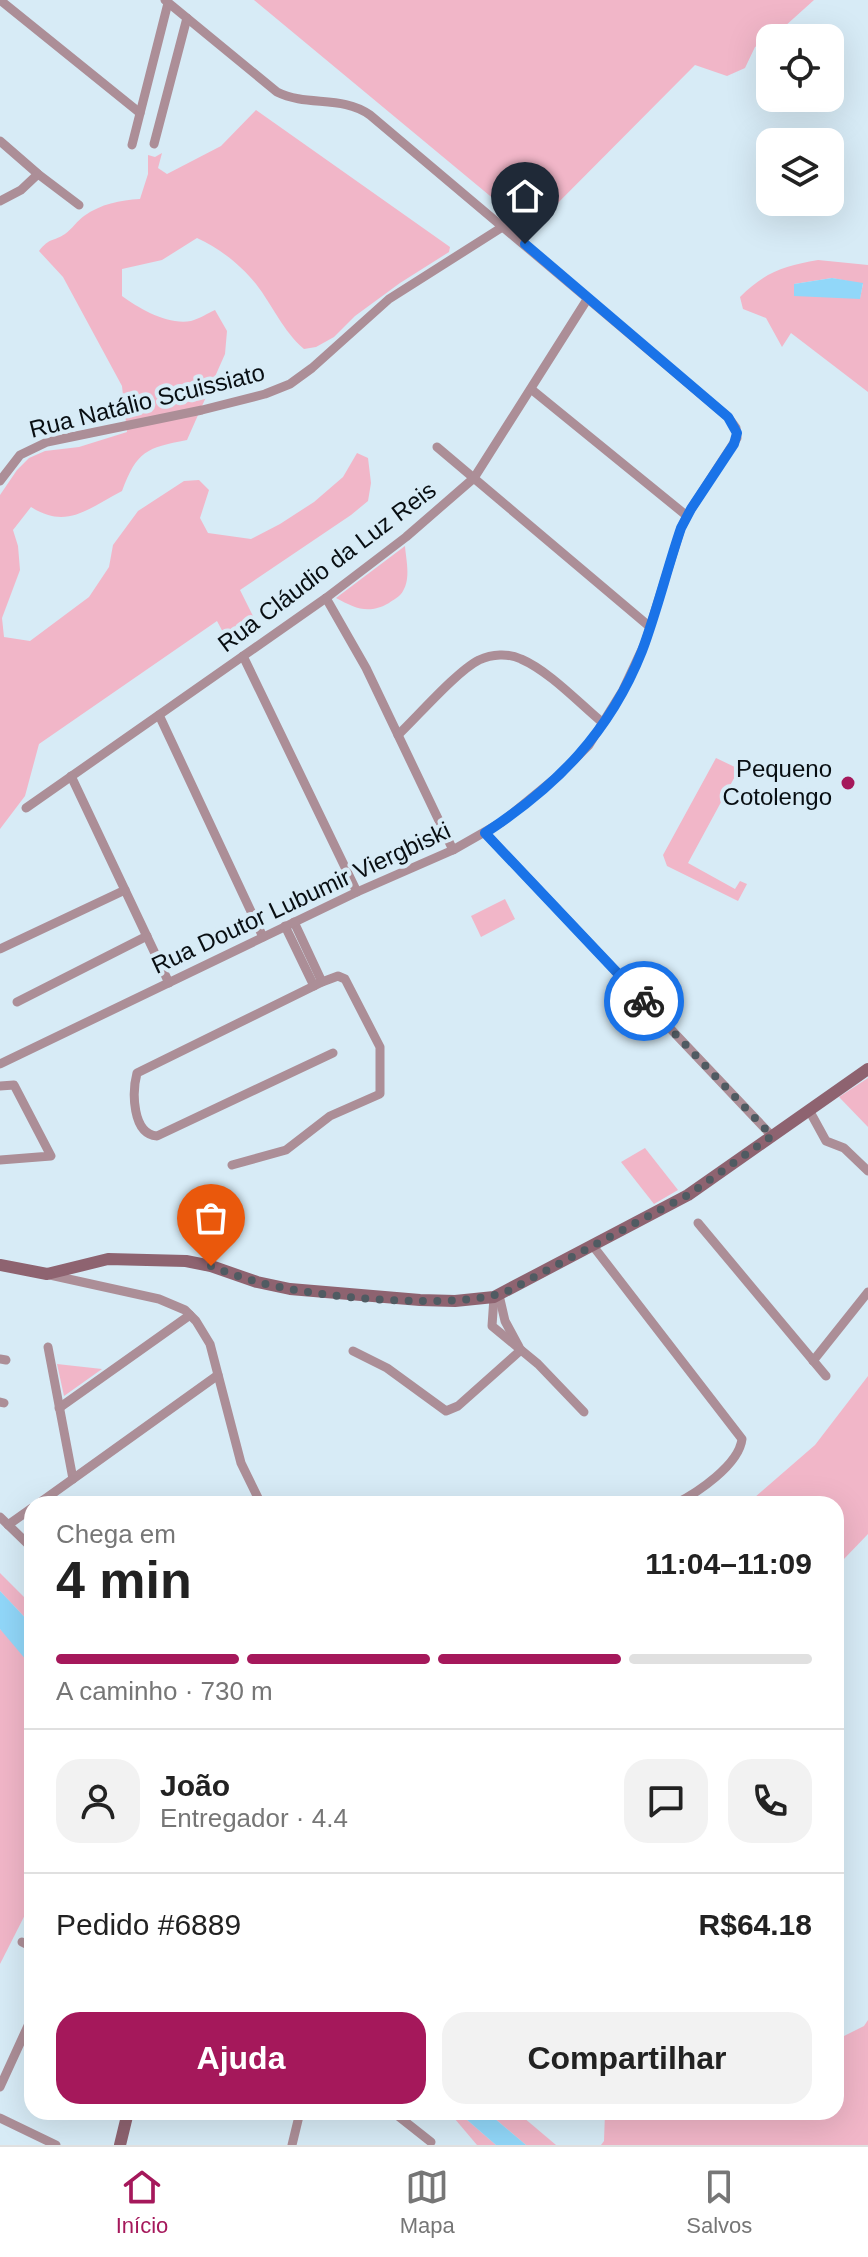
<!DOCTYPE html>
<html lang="pt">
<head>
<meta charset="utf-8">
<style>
	body { margin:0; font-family:Arial,sans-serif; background:#f2f2f2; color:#222; height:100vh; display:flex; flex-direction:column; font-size:30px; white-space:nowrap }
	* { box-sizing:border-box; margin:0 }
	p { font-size:26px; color:#767676 }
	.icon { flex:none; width:44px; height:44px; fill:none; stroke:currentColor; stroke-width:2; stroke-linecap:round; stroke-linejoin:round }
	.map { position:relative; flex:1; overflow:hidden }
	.drawer { position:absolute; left:24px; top:1496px; width:820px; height:624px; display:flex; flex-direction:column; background:#fff; border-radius:24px; box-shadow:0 8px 32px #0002 }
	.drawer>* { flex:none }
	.tools { position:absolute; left:756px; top:24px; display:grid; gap:16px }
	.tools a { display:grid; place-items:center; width:88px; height:88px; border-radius:16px; background:#fff; box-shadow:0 8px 32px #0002; font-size:40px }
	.pin { position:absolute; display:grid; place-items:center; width:68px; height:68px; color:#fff; margin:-82px -34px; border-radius:50% 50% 50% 0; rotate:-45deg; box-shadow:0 0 8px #0007 }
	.pin .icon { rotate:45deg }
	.courier { position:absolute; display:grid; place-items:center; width:80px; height:80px; margin:-40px; border:6px solid #1a73e8; border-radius:50%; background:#fff; color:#222; box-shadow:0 2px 10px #0007 }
	.headline em { font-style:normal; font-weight:600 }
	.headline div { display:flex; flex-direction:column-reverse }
	.headline { display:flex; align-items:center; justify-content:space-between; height:136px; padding:0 32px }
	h1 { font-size:52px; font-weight:600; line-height:60px }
	.bar { display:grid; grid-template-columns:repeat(4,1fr); gap:12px 8px; align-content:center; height:96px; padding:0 32px }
	.bar i { height:10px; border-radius:6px; background:#e0e0e0 }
	.bar .current { background:#a5185b }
	.bar p { grid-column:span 4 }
	.line { display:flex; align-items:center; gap:20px; padding:0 32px; border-top:2px solid #e0e0e0 }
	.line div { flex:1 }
	.round { display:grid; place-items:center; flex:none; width:84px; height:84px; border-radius:24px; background:#f2f2f2 }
	.primary-button { display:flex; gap:16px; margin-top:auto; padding:16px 32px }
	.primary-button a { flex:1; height:92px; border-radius:24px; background:#a5185b; color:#fff; font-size:32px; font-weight:600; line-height:92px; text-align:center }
	.primary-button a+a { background:#f2f2f2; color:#222 }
	.dock { display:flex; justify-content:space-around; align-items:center; height:112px; border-top:2px solid #e0e0e0; background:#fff; font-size:22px; color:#767676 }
	.dock a { display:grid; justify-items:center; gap:4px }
	.dock .current { color:#a5185b }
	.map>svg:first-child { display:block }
	.green { fill:#f1b6c8; fill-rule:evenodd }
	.water { fill:#91d7f9 }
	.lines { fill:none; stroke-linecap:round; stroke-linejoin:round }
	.street { stroke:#ac8e97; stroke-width:9 }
	.secondary { stroke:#8e6370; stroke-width:12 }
	.done { stroke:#505b62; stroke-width:8; stroke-dasharray:0 14.4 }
	.route { stroke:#1a73e8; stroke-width:10 }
	.poi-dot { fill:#a5185b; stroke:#d7ebf6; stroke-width:3 }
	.labels { text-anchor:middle; stroke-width:8; stroke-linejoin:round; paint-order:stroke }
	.street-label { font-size:24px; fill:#080e12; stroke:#d7ebf6 }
	.poi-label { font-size:24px; fill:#080e12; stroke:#d7ebf6; text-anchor:end }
</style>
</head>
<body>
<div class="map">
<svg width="868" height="2145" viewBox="0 0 868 2145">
	<rect width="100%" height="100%" fill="#d7ebf6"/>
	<g class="green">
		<polygon points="254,0 814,0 774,36 755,47 745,68 727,76 695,65 531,230"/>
		<path d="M 256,110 L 450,247 L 449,252 L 400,283 L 355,316 L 334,337 L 316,347 L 304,349 C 283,331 273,306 256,284 C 241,265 219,248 197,238 L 162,260 L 122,269 L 122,296 C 140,309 167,325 191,321 C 199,319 208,313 215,310 L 227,331 L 225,354 L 187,440 C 146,448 137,451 122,491 C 89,508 67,530 31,507 L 13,530 L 18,546 L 20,570 L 2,618 L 4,637 L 30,641 L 89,597 L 109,567 L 113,545 L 138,511 L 184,481 L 199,480 L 209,490 L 200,518 L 208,533 L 251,539 L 280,524 L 314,502 L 343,477 L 357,453 L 368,458 L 371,483 L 368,501 L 351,515 L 240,590 L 254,618 L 225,636 L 217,621 L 39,744 L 25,796 L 0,829 L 0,495 L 17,470 L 29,458 L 45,451 L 79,447 L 127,432 L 122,386 L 63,277 L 39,251 C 50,237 53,242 65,234 C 72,229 77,221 84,216 C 101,204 120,200 140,199 L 148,174 L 148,155 L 155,157 L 162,153 L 158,168 L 167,174 L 221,146 Z"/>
		<path d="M 818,260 L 868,265 L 868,392 L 791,333 L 782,347 L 766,318 L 743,309 L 740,297 C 765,272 784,266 818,260 ZM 832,278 L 863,284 L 860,298 L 794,295 L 794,284 Z"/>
		<path d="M 405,546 C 406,560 411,578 403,591 C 401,596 393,600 389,603 C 368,615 355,608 336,598 Z"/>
		<polygon points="716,758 739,769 688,863 735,889 740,881 747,884 738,901 667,866 663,855"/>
		<polygon points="505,899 515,919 481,937 471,916"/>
		<polygon points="868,1078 868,1127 839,1097"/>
		<polygon points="645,1148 678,1190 654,1204 621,1162"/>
		<polygon points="57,1364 102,1369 64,1396"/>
		<polygon points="868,1376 868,1534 843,1560 836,1577 836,1504 747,1504 815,1445"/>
		<polygon points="0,1573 32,1605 32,1625 0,1591"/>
		<polygon points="0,1629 32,1660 32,1901 0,1964"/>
		<polygon points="868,2020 868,2145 601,2145 604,2141 605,2112 836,2112 836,2040 864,2026"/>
		<polygon points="449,2112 458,2112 496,2145 477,2145"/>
		<polygon points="487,2112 517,2112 556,2145 526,2145"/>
	</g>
	<g class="water">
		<polygon points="832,278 863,283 860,299 794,296 794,284"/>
		<polygon points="0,1591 32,1625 32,1667 0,1629"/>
		<polygon points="458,2112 487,2112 526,2145 496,2145"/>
	</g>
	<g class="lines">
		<g class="street">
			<polyline points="0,0 140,113"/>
			<polyline points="0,141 38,174 79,205"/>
			<polyline points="154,144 187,18"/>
			<polyline points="132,145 168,3"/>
			<polyline points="0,201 21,190 38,174"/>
			<polyline points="531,389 687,516"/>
			<polyline points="437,447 650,627"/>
			<polyline points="0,481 20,455 47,442 202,410 265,394 290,384 312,368 389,299 504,226"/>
			<polyline points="326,598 366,668 453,850"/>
			<polyline points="243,656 357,892"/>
			<polyline points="159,715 263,937"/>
			<path d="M 398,735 C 418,716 457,671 479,660 C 492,654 508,653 521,659 C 549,671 579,703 603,723"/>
			<polyline points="71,776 169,983"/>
			<polyline points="26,808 326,598 406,537 474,478 588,298"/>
			<polyline points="485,833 772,1136"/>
			<polyline points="294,922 322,982"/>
			<polyline points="285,926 314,986"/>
			<polyline points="0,949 125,890"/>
			<polyline points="17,1002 147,936"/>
			<path d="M 0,1064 L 357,892 L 453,850 L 502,822 L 558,776 L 589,745 L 623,690 L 645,643 L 681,528 L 691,509 L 737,438 L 736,428 L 728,417 L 370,115 C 342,95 307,107 277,92 L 165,0"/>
			<polyline points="0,1086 14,1085 51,1156 0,1160"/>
			<polyline points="809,1110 826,1141 844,1148 868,1171"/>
			<path d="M 232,1165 L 286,1150 L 330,1116 L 380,1094 L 380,1047 L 345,979 L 338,976 L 322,982 L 137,1073 C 132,1092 132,1134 157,1136 L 333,1053"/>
			<polyline points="698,1223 826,1376"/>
			<path d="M 593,1246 L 742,1439 C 739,1465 697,1493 675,1504"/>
			<polyline points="50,1275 159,1299 185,1310 196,1321 210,1344 241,1463 261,1504"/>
			<polyline points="499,1295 505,1321 519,1347"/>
			<polyline points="494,1297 492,1326 538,1364 584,1412"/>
			<polyline points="48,1347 73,1479"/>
			<polyline points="353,1351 387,1368 446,1411 458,1406 521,1350"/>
			<polyline points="0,1359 6,1360"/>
			<polyline points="813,1361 868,1292"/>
			<polyline points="0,1402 4,1403"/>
			<polyline points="59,1408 190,1315"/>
			<polyline points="38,1504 218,1375"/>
			<polyline points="541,1504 558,1504"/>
			<polyline points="0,1517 32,1548"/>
			<polyline points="8,1525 32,1508"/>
			<polyline points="22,1942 32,1947"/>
			<polyline points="0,2087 32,2017"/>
			<polyline points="393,2112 431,2142"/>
			<polyline points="0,2118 56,2145"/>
			<polyline points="292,2145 300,2112"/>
		</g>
		<g class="secondary">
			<polyline points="0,1265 47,1274 108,1259 186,1261 211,1266 257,1282 290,1289 420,1300 455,1301 494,1297 688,1195 868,1069"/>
			<polyline points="120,2145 128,2112"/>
		</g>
	</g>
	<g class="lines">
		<path class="done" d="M 211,1266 C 226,1272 242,1278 258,1282 C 312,1297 461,1312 510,1290 L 688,1195 L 772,1136 L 644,1001"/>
		<path class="route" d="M 525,244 L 728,417 L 737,433 L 734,444 L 691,509 L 681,528 C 667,569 657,611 642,651 C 610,732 557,786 485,833 L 644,1001"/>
	</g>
	<circle class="poi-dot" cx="848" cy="783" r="8"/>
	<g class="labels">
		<g class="street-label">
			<text transform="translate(147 401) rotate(-14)" y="8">Rua Natálio Scuissiato</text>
			<text transform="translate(327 567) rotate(-37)" y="8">Rua Cláudio da Luz Reis</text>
			<text transform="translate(301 898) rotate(-25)" y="8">Rua Doutor Lubumir Viergbiski</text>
		</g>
		<g class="poi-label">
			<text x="832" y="777">Pequeno<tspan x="832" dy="28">Cotolengo</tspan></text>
		</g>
	</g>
</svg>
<div class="tools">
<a><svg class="icon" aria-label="locate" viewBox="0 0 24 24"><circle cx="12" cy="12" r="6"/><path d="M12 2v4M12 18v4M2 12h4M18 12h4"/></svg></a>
<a><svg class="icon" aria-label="layers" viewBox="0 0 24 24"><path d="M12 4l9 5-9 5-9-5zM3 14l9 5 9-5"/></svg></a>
</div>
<div class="pin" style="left:211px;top:1266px;background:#ea580c"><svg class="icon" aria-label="bag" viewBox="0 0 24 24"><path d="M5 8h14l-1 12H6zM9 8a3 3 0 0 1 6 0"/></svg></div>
<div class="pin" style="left:525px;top:244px;background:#1f2937"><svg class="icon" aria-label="home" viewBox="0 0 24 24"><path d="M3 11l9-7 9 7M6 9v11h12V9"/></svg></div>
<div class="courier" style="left:644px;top:1001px"><svg class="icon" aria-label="bike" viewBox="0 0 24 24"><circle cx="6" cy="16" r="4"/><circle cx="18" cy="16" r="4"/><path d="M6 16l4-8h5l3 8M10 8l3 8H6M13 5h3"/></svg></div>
<section class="drawer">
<div class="headline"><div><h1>4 min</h1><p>Chega em</p></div><em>11:04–11:09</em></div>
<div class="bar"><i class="current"></i><i class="current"></i><i class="current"></i><i></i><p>A caminho · 730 m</p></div>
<div class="line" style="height:144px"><a class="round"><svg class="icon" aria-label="person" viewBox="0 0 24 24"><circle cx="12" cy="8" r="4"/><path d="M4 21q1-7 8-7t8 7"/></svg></a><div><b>João</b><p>Entregador · 4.4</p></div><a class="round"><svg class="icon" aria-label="chat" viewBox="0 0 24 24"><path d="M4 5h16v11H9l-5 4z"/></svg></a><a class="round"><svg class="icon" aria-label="phone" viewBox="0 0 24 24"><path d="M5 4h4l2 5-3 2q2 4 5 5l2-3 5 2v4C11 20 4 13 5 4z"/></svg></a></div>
<div class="line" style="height:104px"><div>Pedido #6889</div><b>R$64.18</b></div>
<div class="primary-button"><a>Ajuda</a><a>Compartilhar</a></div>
</section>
</div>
<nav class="dock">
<a class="current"><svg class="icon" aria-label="home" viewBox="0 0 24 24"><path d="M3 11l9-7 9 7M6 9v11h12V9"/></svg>Início</a>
<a><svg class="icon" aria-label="map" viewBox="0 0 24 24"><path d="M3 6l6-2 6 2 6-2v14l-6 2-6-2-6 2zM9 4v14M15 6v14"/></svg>Mapa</a>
<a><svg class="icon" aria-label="saved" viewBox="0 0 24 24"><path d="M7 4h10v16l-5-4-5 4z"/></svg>Salvos</a>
</nav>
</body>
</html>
